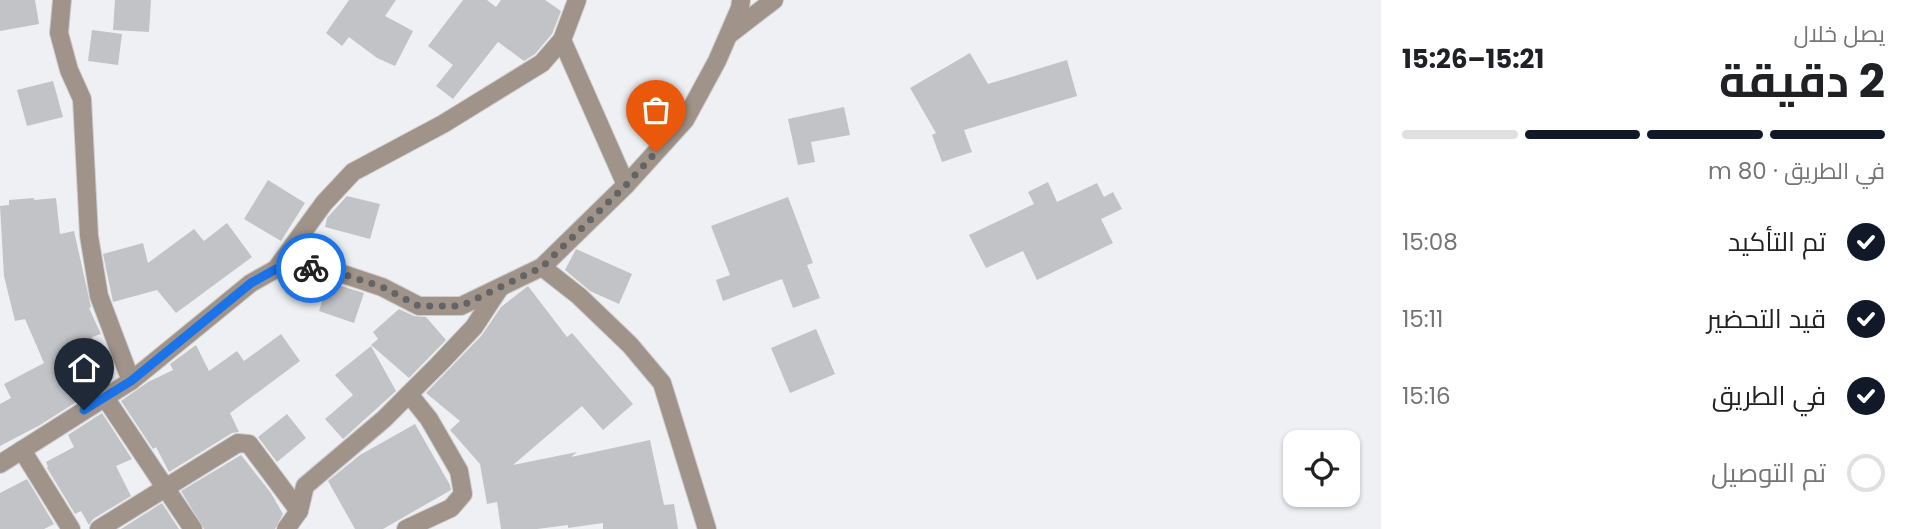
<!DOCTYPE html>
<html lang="ar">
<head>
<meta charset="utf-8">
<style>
	body { margin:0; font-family:Poppins,Cairo,sans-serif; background:#f2f2f2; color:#202124; direction:rtl; height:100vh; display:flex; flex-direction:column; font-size:26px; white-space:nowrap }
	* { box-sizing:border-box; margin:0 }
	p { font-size:23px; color:#757577 }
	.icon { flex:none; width:38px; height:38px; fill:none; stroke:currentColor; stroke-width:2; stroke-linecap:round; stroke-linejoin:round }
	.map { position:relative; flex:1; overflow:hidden; direction:ltr }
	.side { display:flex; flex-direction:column; background:#fff; width:525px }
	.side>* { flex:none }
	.fabs { position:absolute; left:1283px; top:430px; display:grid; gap:14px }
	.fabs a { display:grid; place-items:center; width:77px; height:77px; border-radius:14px; background:#fff; box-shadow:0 2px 5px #0004; font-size:35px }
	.pin { position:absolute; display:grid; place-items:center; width:60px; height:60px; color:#fff; margin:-72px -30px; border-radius:50% 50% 50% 0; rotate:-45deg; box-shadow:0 0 7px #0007 }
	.pin .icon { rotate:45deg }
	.courier { position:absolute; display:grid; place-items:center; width:70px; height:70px; margin:-35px; border:5px solid #1a73e8; border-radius:50%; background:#fff; color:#222; box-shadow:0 2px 9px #0007 }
	.headline em { font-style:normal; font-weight:700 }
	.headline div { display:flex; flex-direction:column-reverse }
	.headline { display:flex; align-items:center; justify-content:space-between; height:119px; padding:0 21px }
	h1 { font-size:46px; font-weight:700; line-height:52px }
	.bar { display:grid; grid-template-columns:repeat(4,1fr); gap:10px 7px; align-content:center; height:84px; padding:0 21px }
	.bar i { height:9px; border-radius:5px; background:#e0e0e0 }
	.bar .on { background:#111827 }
	.bar p { grid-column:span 4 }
	ol { padding:0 21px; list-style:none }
	li { display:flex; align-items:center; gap:21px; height:77px }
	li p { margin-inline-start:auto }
	li .icon { padding:7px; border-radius:50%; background:#111827; color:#fff; stroke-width:4 }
	li:last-child { color:#757577 }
	li i { width:38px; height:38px; border:4px solid #e0e0e0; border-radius:50% }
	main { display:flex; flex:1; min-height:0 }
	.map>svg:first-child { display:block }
	.building { fill:#c2c3c6 }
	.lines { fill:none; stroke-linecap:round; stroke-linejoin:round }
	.street-casing { stroke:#cdced0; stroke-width:20 }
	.street { stroke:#a09389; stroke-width:18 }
	.done { stroke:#636466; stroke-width:7; stroke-dasharray:0 12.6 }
	.route { stroke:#1a73e8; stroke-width:9 }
</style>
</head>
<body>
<main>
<section class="side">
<div class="headline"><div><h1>2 دقيقة</h1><p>يصل خلال</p></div><em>15:21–15:26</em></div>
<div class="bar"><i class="on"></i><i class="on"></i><i class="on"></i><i></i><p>في الطريق · 80 m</p></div>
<ol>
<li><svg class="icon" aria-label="check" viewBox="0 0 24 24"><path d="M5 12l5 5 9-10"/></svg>تم التأكيد<p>15:08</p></li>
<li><svg class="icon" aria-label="check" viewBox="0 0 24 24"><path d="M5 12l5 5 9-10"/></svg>قيد التحضير<p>15:11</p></li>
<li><svg class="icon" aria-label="check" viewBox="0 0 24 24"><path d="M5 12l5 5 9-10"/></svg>في الطريق<p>15:16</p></li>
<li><i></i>تم التوصيل</li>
</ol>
</section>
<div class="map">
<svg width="1381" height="529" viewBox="0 0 1381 529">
	<rect width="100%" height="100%" fill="#eff0f3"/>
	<g class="building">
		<polygon points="0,0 35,0 39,24 0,31"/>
		<polygon points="115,0 151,0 149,32 113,30"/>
		<polygon points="349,0 396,0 385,16 413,31 395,66 377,58 349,37 342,46 326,33"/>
		<polygon points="463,0 487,0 496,7 501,0 545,0 561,11 552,34 535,54 524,61 498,42 453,99 436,86 453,65 428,46"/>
		<polygon points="92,30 122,34 118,65 88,61"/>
		<polygon points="970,53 988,84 1067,60 1077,96 964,130 972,152 942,162 932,135 936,133 910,88"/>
		<polygon points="53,81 63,117 27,126 17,90"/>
		<polygon points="844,107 850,135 811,142 815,162 798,165 788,119"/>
		<polygon points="268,180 305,203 281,241 244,219"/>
		<polygon points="1048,182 1057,202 1097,183 1104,197 1113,192 1122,209 1101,219 1113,243 1037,280 1023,251 986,268 969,235 1034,204 1028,192"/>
		<polygon points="347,196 380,204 370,239 325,227 327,218"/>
		<polygon points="788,197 813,263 807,265 820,298 793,308 782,279 723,301 716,280 730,275 711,226"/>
		<polygon points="34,198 34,200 56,198 60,234 74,231 91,307 89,308 101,334 92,337 114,378 40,425 0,446 0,404 11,398 4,384 44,363 25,319 15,321 4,276 0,206 9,205 9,200"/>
		<polygon points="227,223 252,257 176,313 157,290 113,302 103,254 143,243 148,263 194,229 204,241"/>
		<polygon points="576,249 632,274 619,304 590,291 565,270"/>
		<polygon points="328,282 364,293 354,323 319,311"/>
		<polygon points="528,286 567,337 572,333 633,404 603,430 582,406 513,465 577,452 571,457 650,440 664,505 674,504 678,529 603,529 603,523 568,528 568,525 537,529 501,529 497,502 487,504 480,464 450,430 460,421 426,393 482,335 501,307"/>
		<polygon points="399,309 414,316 426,317 446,340 409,378 371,345 378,339 373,332"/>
		<polygon points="816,329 835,374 790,393 771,348"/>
		<polygon points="281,334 300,361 230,413 239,432 232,433 169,472 156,447 153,449 121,401 148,382 173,370 170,364 196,345 209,371 237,351 244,361"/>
		<polygon points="371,346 396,391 343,439 325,419 353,395 335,375"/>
		<polygon points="102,413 132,459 116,466 131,496 93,519 89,525 81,511 75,514 47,468 48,467 46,462 74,447 68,435"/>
		<polygon points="287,414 306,438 277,462 258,437"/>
		<polygon points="415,424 450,485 451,490 383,529 355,529 328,481 360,455"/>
		<polygon points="241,455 271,493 283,514 275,529 204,529 181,491"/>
		<polygon points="27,479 54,524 44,529 0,529 0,493"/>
		<polygon points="162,503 179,529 121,529"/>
	</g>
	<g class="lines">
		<g class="street-casing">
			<g id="street">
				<polyline points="62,0 59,33 69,70 82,99 89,236 99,296 131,381"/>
				<polyline points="731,33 774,0"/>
				<polyline points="562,40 626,185"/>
				<polyline points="542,267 579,296 630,345 662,383 707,529"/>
				<polyline points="276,269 324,203 353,172 443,124 542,63 562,40 577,0"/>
				<polyline points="104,396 193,529"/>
				<polyline points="22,450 71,529"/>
				<polyline points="0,464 131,381 251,283 276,269 316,268 340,273 382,287 419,306 461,306 542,267 626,185 685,120 717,61 740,8 741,0"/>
				<polyline points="99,529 238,443 249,444 299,511"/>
				<polyline points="286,529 299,511 305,486 384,419 439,364 474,327 499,289"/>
				<polyline points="406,529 451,508 463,494 459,471 429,419 409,394"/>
			</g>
		</g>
		<use href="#street" class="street"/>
	</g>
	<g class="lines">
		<polyline class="done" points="311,268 340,273 382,287 419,306 461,306 542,267 626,185 656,152"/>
		<polyline class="route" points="84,410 131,381 251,283 276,269 311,268"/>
	</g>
</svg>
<div class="fabs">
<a><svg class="icon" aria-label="locate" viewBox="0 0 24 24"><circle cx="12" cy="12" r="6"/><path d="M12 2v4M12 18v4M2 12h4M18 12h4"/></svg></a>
</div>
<div class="pin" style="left:656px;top:152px;background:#ea580c"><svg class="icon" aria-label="bag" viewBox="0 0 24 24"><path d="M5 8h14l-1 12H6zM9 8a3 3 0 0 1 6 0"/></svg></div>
<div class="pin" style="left:84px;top:410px;background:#1f2937"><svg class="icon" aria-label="home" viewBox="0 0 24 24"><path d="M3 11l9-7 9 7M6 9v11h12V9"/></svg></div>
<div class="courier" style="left:311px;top:268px"><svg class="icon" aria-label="bike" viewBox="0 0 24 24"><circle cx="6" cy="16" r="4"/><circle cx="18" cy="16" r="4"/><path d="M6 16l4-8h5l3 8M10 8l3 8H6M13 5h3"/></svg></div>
</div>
</main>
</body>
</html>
